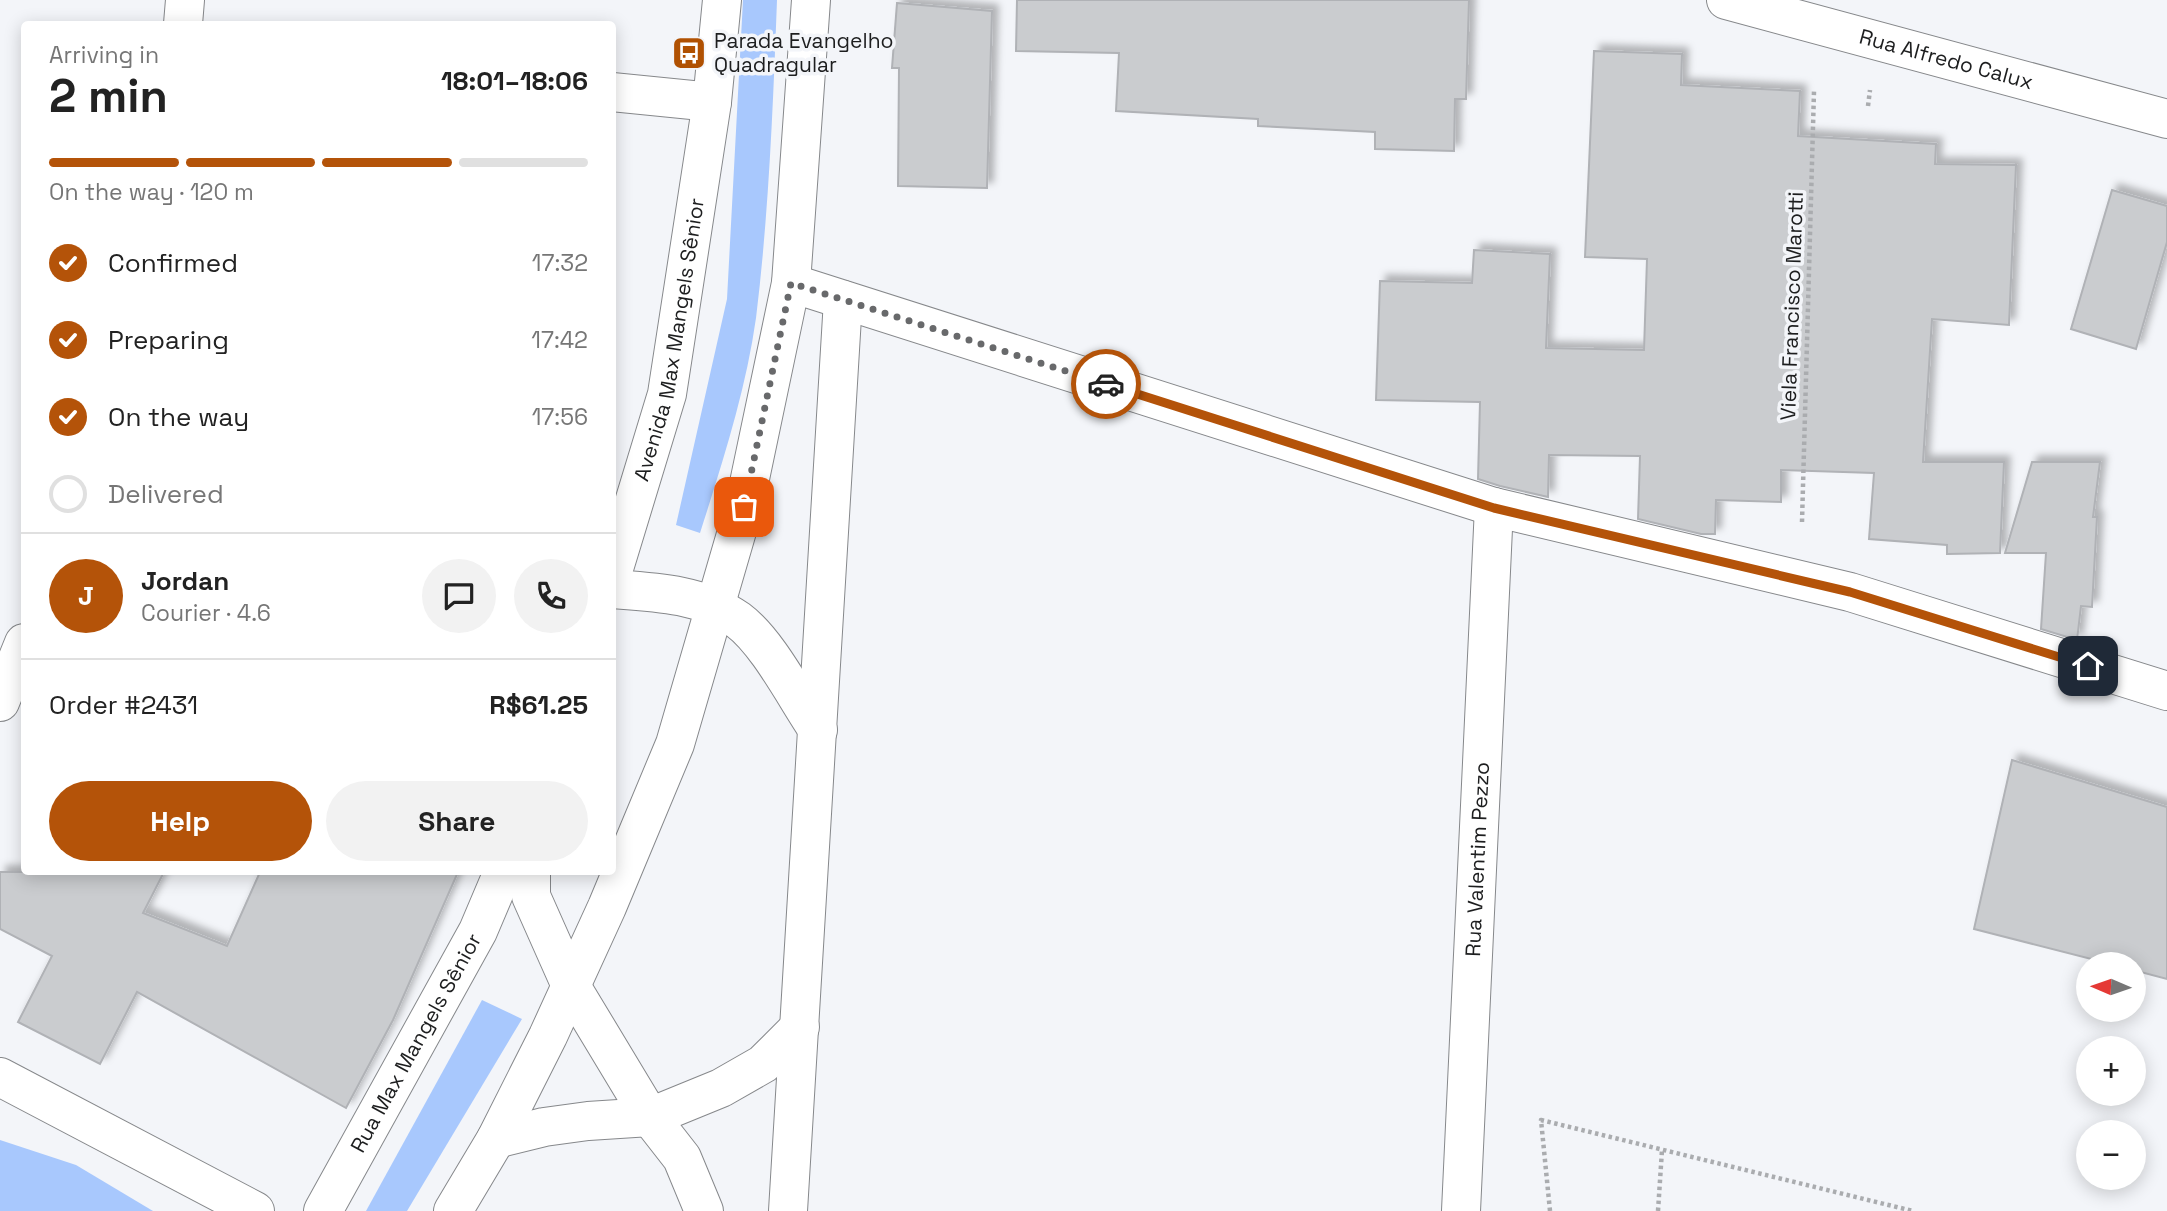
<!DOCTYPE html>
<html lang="en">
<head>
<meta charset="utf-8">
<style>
	body { margin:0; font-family:"Space Grotesk",sans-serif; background:#f2f2f2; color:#222; height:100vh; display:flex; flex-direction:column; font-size:26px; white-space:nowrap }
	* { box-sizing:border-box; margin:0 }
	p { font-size:23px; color:#767676 }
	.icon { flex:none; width:38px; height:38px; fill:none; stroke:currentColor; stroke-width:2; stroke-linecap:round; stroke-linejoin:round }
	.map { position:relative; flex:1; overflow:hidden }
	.panel { position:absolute; left:21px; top:21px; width:595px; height:854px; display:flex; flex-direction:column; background:#fff; border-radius:7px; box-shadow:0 4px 18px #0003 }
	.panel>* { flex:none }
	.needle { width:46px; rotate:272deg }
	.fabs { position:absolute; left:2076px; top:952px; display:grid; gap:14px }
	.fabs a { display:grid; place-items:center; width:70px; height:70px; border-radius:50%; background:#fff; box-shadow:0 4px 18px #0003; font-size:35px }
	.pin { position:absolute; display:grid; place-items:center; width:60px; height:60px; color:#fff; margin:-30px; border-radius:14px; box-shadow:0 4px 10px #0006 }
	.courier { position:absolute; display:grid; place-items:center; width:70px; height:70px; margin:-35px; border:5px solid #b45309; border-radius:50%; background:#fff; color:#222; box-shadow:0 2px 9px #0007 }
	.overview em { font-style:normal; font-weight:700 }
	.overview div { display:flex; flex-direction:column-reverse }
	.overview { display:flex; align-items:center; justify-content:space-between; height:119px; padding:0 28px }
	h1 { font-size:46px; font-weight:700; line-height:52px }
	.bar { display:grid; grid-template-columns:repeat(4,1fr); gap:10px 7px; align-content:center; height:84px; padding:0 28px }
	.bar i { height:9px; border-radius:5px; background:#e0e0e0 }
	.bar .on { background:#b45309 }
	.bar p { grid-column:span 4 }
	.line { display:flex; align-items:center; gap:18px; padding:0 28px; border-top:2px solid #e0e0e0 }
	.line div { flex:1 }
	.round { display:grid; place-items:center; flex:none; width:74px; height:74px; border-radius:37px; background:#f2f2f2 }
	ol { padding:0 28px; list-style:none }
	li { display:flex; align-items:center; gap:21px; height:77px }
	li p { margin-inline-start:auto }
	li .icon { padding:7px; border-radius:50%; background:#b45309; color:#fff; stroke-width:4 }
	li:last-child { color:#767676 }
	li i { width:38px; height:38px; border:4px solid #e0e0e0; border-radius:50% }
	.action { display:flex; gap:14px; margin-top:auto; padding:14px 28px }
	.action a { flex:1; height:80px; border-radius:42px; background:#b45309; color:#fff; font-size:28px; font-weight:700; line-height:80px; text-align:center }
	.action a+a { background:#f2f2f2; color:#222 }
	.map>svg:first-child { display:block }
	.green { fill:#a8c8fd }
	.building { fill:#cacccf; stroke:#b0b2b6; stroke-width:2; filter:url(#shadow) }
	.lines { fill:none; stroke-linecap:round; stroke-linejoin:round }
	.minor-casing { stroke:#86888b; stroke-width:40 }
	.path { stroke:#aaacaf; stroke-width:4.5; stroke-dasharray:3.5 3.5; stroke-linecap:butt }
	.minor { stroke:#fff; stroke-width:38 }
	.done { stroke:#68696b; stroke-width:7; stroke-dasharray:0 12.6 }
	.route { stroke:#b45309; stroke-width:9 }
	.labels { text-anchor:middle; stroke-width:7; stroke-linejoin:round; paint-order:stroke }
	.poi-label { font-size:21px; fill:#1d1e1f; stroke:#f3f5f9; text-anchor:start }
	.street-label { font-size:21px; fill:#1d1e1f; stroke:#f3f5f9 }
</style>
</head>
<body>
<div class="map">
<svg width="2167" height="1211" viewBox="0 0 2167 1211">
	<defs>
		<filter id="shadow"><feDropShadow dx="6" dy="-6" stdDeviation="3.5" flood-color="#0004"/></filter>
	</defs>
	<rect width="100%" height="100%" fill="#f3f5f9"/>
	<g class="green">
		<path d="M 743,0 L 777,0 C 773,106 769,212 756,318 C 746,390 722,464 700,533 L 676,525 L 727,299 Z"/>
		<polygon points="482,1000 522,1019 407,1211 366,1211"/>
		<polygon points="0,1140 76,1165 153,1211 0,1211"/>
	</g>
	<g class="building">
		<polygon points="1017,0 1469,0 1466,99 1455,99 1454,151 1375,149 1375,132 1258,126 1258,119 1116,111 1119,53 1016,51"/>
		<polygon points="897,3 992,11 987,188 898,186 899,68 892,68"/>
		<polygon points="1594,51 1682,54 1681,85 1800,91 1798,136 1936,144 1935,164 2016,165 2009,325 1932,319 1923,462 2004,462 2000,553 1947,554 1947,545 1869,539 1874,473 1781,470 1781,502 1716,500 1715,534 1701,534 1638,519 1640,456 1549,455 1548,497 1500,486 1478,479 1480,402 1376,400 1380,281 1472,283 1474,250 1550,254 1546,348 1644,350 1647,259 1585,257"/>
		<polygon points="2112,190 2167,206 2167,242 2136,349 2071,329"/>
		<polygon points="2032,462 2100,462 2093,517 2097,517 2092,607 2081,606 2077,640 2041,629 2046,553 2005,553"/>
		<polygon points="2012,760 2167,807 2167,979 2133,970 2133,964 2111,964 1974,929"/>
		<polygon points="0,872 164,872 143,913 227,946 260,872 458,872 393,1020 346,1108 137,992 100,1064 18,1022 52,956 0,929"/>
	</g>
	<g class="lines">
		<g class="minor-casing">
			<g id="minor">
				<path id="s1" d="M 1726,0 L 2167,119"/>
				<polyline points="183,24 185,0"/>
				<polyline points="612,92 712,102"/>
				<polyline points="791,283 1494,507 1850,592 2167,691"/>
				<path id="s2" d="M 612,575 L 667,394 L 712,102 L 722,0"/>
				<path d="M 612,589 C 655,592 702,594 738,620 C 768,642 796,698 818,730"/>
				<polyline points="0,702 24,643"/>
				<polyline points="531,872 531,896 571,986 650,1117 682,1158 704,1211"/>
				<polyline points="0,1077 255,1211"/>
				<polyline points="496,1139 544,1127 588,1121 650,1117 721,1088 763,1064 800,1027"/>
				<path id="s3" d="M 323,1211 L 478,931 L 503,872"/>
				<polyline points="453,1211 496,1139 548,1036 607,907 675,744 744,507 791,283 811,0"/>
				<polyline points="788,1211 843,300"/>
				<path id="s4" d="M 1461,1211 L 1494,507"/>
			</g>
		</g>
		<g class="path">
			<polyline points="1868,106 1870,90"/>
			<polyline points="1802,522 1814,91"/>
			<polyline points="1550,1211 1541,1120 1913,1211"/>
			<polyline points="1658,1211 1662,1150"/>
		</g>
		<use href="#minor" class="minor"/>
	</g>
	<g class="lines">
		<polyline class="done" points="744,507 791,283 1106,384"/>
		<polyline class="route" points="1106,384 1494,508 1850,592 2088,666"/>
	</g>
	<defs>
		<g id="bus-square" transform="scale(1.75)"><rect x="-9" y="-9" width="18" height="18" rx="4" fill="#b05102" stroke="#f3f5f9"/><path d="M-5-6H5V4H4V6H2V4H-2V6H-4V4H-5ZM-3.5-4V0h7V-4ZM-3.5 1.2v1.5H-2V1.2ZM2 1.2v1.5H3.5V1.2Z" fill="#fff"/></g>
	</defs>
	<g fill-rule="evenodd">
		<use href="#bus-square" x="689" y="53"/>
	</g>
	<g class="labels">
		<g class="poi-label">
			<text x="714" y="48">Parada Evangelho<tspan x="714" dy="24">Quadragular</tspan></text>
		</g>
		<g class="street-label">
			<text dy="7" stroke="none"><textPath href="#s1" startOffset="228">Rua Alfredo Calux</textPath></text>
			<text transform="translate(1792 306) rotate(-88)" y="7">Viela Francisco Marotti</text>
			<text dy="7" stroke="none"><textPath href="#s2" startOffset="243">Avenida Max Mangels Sênior</textPath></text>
			<text dy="7" stroke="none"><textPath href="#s4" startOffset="352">Rua Valentim Pezzo</textPath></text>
			<text dy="7" stroke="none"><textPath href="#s3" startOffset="192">Rua Max Mangels Sênior</textPath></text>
		</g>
	</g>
</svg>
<div class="fabs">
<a><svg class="needle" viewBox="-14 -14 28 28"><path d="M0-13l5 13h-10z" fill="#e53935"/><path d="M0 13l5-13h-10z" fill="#767676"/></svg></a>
<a>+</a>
<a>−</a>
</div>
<div class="pin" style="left:744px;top:507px;background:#ea580c"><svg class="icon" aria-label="bag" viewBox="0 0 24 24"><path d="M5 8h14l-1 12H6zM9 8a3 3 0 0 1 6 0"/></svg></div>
<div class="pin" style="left:2088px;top:666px;background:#1f2937"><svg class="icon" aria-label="home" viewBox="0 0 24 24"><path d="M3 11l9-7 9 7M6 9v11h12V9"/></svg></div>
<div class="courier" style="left:1106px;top:384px"><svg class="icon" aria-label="car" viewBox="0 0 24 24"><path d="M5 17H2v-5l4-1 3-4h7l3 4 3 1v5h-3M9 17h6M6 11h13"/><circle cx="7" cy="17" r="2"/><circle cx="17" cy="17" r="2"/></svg></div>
<section class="panel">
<div class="overview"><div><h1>2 min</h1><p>Arriving in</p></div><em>18:01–18:06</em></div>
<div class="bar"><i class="on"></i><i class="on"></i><i class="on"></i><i></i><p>On the way · 120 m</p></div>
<ol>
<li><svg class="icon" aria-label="check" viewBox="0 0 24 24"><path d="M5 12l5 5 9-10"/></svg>Confirmed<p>17:32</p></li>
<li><svg class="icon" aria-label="check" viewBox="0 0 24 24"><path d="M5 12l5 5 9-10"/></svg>Preparing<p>17:42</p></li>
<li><svg class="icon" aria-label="check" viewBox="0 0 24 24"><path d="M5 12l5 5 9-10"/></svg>On the way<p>17:56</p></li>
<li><i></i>Delivered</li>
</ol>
<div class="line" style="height:126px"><b class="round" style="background:#b45309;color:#fff">J</b><div><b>Jordan</b><p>Courier · 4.6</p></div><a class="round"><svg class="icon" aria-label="chat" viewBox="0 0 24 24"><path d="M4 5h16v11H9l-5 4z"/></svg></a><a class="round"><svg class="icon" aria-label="phone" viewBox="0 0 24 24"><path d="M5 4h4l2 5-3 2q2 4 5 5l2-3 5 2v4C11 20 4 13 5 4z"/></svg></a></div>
<div class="line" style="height:91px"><div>Order #2431</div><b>R$61.25</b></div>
<div class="action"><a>Help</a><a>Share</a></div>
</section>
</div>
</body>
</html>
